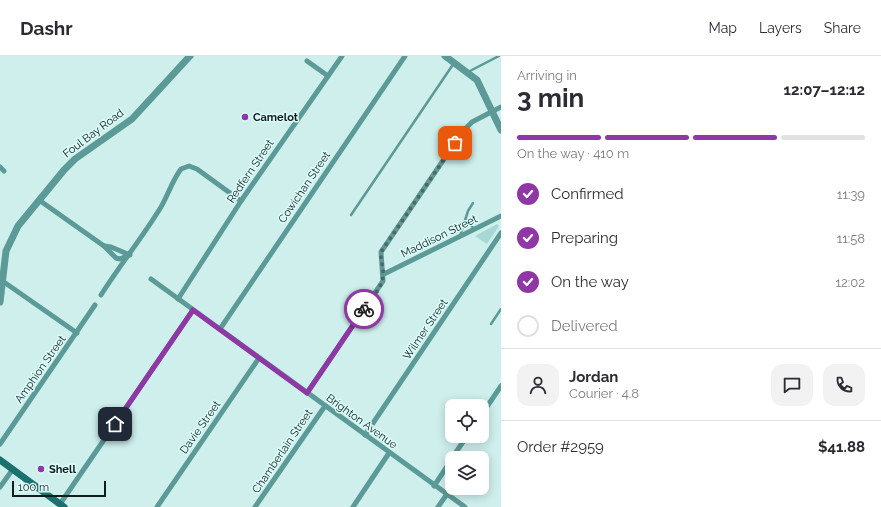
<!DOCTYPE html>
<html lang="en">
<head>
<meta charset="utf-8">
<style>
	body { margin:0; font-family:Raleway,sans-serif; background:#f2f2f3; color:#2b2b33; height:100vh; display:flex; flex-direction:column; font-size:15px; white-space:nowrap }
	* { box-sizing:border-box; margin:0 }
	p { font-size:13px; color:#7c7c81 }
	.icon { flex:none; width:22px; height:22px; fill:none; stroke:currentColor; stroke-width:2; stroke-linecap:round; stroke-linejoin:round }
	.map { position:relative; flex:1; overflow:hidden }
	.details { display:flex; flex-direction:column; background:#fff; width:380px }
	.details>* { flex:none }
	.fabs { position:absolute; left:445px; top:343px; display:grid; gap:8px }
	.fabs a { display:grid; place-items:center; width:44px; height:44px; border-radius:8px; background:#fff; box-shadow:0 2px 10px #0003; font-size:20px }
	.scale { position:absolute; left:12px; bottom:10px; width:94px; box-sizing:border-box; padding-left:4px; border:2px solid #111d1d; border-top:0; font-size:11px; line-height:14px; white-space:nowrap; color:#111d1d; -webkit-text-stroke:3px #dbfcfa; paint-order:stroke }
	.pin { position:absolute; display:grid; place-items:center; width:34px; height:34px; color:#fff; margin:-17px; border-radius:8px; box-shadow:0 2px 6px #0006 }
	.courier { position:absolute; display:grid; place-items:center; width:40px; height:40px; margin:-20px; border:3px solid #8f37a4; border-radius:50%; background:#fff; color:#222; box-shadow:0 1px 5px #0007 }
	.head em { font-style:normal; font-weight:700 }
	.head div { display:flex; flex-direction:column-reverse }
	.head { display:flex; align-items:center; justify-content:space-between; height:68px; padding:0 16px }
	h1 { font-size:26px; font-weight:700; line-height:30px }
	.bar { display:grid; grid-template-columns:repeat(4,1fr); gap:6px 4px; align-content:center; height:48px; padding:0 16px }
	.bar i { height:5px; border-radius:3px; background:#e1e1e2 }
	.bar .selected { background:#8f37a4 }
	.bar p { grid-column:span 4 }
	.line { display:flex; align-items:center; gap:10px; padding:0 16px; border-top:1px solid #e1e1e2 }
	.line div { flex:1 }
	.round { display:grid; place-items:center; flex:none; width:42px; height:42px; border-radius:12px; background:#f2f2f3 }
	ol { padding:0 16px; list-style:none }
	li { display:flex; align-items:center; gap:12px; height:44px }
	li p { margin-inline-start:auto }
	li .icon { padding:4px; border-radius:50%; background:#8f37a4; color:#fff; stroke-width:4 }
	li:last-child { color:#7c7c81 }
	li i { width:22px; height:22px; border:2px solid #e1e1e2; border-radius:50% }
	header { display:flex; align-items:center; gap:24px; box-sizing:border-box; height:56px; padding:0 20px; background:#fff; border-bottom:1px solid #e1e1e2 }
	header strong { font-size:19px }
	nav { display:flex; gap:22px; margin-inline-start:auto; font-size:14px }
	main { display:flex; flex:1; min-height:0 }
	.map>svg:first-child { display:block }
	.green { fill:#a7d8d5 }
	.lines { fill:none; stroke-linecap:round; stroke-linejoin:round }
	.service { stroke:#5c9a97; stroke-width:2.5 }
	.minor { stroke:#5c9a97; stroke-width:5 }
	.tertiary { stroke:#5c9a97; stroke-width:7 }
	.secondary { stroke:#1a716e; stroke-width:7 }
	.done { stroke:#536665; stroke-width:4; stroke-dasharray:0 7.2 }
	.route { stroke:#8f37a4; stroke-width:5 }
	.poi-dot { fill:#8f37a4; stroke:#dbfcfa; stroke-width:1.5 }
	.labels { text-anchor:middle; stroke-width:3; stroke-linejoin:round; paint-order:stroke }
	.poi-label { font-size:11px; font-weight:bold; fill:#111d1d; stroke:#dbfcfa; text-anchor:start }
	.street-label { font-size:11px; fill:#111d1d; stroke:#dbfcfa }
</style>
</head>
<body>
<header>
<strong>Dashr</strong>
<nav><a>Map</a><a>Layers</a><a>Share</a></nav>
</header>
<main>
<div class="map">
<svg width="501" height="451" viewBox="0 0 501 451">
	<rect width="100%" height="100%" fill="#ceefec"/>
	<polygon class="green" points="497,168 499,170 487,188 475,180"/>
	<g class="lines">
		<g class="service">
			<polyline points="468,16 499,0"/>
			<polyline points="351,159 454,7"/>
			<polyline points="466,163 474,173"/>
			<polyline points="460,180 468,155 473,147"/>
			<polyline points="491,268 501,253"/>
		</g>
		<g class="minor">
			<polyline points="307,5 328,20"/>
			<polyline points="0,111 4,115"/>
			<polyline points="39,144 104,190 116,202 120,203 127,200"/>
			<polyline points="104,190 111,191 130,199"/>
			<polyline points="384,218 501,160"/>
			<polyline points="151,223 465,451"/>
			<polyline points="1,224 77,277"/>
			<path d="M 101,239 C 120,209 142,182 161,151 C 168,139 172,125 181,113 L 189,110 L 197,113 L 241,145"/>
			<polyline points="178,243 241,145 342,0"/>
			<polyline points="220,273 405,0"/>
			<polyline points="307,337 383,225 381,196 463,75 472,66 501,51"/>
			<polyline points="482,358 501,330"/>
			<polyline points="365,379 501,177"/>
			<polyline points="0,388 95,249"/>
			<polyline points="452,402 467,380"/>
			<polyline points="434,430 452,403"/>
			<polyline points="0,431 13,413"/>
			<polyline points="60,448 193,254"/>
			<polyline points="157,451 259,302"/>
			<polyline points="255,451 325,350"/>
			<polyline points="353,451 389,397"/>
			<polyline points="438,451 447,438"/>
		</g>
		<g class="tertiary">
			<polyline points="445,0 477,24 501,74"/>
			<polyline points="0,246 6,195 18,170 64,114 75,103 132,63 190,0"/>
		</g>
		<polyline class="secondary" points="0,404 64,451"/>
	</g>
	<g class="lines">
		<path class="done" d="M 364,253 C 371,243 383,231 383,219 C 384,211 380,204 381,196 L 455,87"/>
		<polyline class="route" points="115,368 193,254 307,337 364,253"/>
	</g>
	<g class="poi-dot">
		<circle cx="245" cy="61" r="4"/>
		<circle cx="41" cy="413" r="4"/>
	</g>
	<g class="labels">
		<g class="poi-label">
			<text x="253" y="65">Camelot</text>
			<text x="49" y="417">Shell</text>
		</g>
		<g class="street-label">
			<text transform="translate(93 77) rotate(-37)" y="4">Foul Bay Road</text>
			<text transform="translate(250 115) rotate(-56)" y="4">Redfern Street</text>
			<text transform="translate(304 131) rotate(-56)" y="4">Cowichan Street</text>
			<text transform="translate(439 180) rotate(-26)" y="4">Maddison Street</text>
			<text transform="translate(425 273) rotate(-56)" y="4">Wilmer Street</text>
			<text transform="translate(40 313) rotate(-55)" y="4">Amphion Street</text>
			<text transform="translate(362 365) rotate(36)" y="4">Brighton Avenue</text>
			<text transform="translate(200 371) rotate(-55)" y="4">Davie Street</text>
			<text transform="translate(282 395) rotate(-56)" y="4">Chamberlain Street</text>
		</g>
	</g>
</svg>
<div class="fabs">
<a><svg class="icon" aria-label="locate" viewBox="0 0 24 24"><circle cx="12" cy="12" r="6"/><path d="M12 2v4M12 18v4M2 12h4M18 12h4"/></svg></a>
<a><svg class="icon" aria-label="layers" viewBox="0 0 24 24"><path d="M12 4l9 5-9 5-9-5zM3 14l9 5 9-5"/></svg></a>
</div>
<div class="scale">100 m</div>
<div class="pin" style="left:455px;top:87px;background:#ea580c"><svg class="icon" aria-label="bag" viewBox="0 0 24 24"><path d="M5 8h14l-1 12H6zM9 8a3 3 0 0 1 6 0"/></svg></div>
<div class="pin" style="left:115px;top:368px;background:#1f2937"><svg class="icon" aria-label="home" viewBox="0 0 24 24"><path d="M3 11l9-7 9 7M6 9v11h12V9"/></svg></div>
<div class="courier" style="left:364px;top:253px"><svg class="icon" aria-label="bike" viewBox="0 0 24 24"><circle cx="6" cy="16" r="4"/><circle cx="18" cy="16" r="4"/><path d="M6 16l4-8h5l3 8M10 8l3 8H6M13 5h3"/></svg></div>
</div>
<section class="details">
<div class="head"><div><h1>3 min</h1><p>Arriving in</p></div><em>12:07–12:12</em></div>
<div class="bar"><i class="selected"></i><i class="selected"></i><i class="selected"></i><i></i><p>On the way · 410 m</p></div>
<ol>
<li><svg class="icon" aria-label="check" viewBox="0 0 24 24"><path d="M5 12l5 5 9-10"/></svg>Confirmed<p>11:39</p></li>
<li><svg class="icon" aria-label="check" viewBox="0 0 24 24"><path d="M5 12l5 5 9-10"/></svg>Preparing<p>11:58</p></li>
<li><svg class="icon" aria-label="check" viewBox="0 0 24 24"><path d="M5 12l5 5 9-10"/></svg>On the way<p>12:02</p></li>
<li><i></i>Delivered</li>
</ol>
<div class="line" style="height:72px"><a class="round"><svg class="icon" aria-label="person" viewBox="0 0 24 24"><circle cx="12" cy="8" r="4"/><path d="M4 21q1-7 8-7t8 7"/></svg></a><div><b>Jordan</b><p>Courier · 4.8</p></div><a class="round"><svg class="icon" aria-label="chat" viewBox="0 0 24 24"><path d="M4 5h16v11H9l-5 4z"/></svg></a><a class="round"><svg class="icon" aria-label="phone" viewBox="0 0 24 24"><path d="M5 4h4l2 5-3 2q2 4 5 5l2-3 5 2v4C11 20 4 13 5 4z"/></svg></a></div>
<div class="line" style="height:52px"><div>Order #2959</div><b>$41.88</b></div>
</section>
</main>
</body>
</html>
